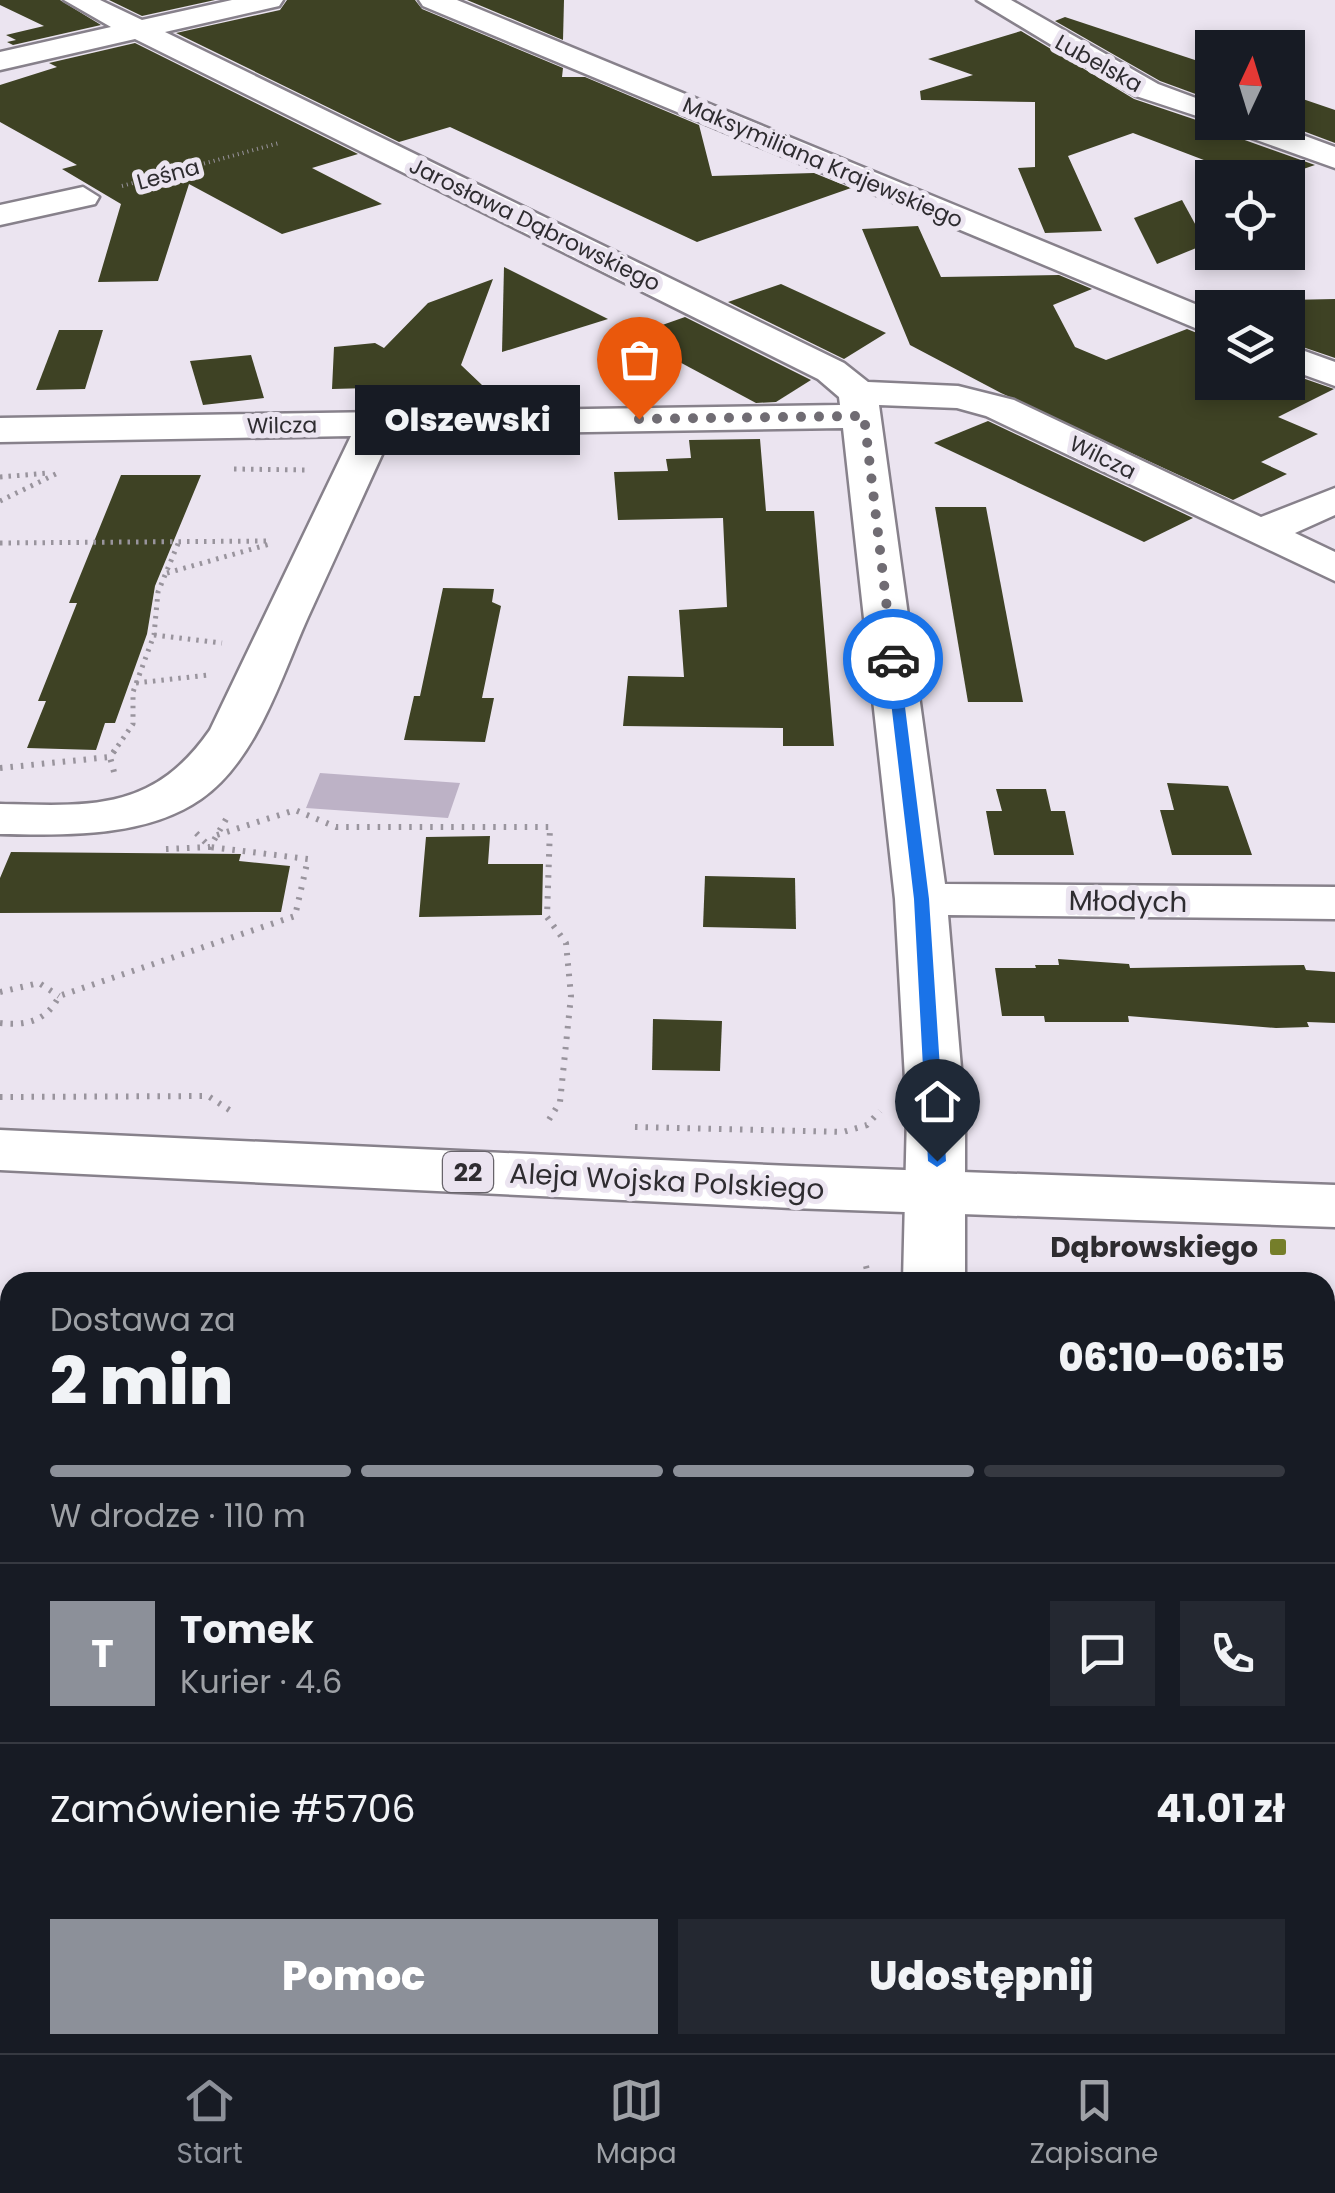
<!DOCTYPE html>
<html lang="pl">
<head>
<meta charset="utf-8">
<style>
	body { margin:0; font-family:Poppins,sans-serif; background:#242831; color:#f1f3f6; height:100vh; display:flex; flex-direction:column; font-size:38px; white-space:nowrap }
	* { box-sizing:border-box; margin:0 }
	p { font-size:32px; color:#9ea1a6 }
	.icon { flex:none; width:55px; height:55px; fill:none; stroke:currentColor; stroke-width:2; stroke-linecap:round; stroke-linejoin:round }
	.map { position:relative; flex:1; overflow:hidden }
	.panel { position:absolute; left:0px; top:1272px; width:1335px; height:782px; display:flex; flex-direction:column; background:#171b24; border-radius:30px 30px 0 0; box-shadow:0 5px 15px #0003 }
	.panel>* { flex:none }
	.needle { width:65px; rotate:4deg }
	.tools { position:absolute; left:1195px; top:30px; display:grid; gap:20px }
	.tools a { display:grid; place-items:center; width:110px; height:110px; border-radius:0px; background:#171b24; box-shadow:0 5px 15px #0003; font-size:50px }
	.pin { position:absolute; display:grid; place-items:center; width:85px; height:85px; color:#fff; margin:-102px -42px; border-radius:50% 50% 50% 0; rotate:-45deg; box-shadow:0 0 10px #0007 }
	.pin .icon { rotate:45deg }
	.courier { position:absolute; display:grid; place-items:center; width:100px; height:100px; margin:-50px; border:8px solid #1a73e8; border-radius:50%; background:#fff; color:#222; box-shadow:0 2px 12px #0007 }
	.bubble { position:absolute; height:70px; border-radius:0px; background:#171b24; box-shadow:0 5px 15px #0003; font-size:32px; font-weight:800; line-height:70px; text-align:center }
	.headline em { font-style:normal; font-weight:800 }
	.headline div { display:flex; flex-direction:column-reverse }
	.headline { display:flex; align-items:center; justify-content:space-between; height:170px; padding:0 50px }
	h1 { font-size:65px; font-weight:800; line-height:75px }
	.bar { display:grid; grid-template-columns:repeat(4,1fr); gap:15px 10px; align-content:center; height:120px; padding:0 50px }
	.bar i { height:12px; border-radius:8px; background:#363941 }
	.bar .current { background:#8c9099 }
	.bar p { grid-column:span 4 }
	.line { display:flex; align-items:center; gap:25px; padding:0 50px; border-top:2px solid #363941 }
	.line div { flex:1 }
	.round { display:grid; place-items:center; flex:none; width:105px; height:105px; border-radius:0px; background:#242831 }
	.primary-button { display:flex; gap:20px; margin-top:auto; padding:20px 50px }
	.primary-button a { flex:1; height:115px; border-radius:0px; background:#8c9099; color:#fff; font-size:40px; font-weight:800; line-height:115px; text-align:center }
	.primary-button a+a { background:#242831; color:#f1f3f6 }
	.menu { display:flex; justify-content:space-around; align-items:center; height:140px; border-top:2px solid #363941; background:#171b24; font-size:28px; color:#9ea1a6 }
	.menu a { display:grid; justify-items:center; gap:5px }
	.menu .current { color:#8c9099 }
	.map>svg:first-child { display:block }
	.green { fill:#bdb2c6 }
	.building { fill:#3e4224 }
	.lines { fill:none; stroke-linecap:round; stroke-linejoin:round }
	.street-casing { stroke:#87818b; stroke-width:5 }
	.primary-casing { stroke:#87818b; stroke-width:5 }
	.path-far3 { stroke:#99949d; stroke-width:4; stroke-dasharray:1 4; stroke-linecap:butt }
	.path-far2 { stroke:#99949d; stroke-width:5; stroke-dasharray:2.5 6; stroke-linecap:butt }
	.path-far1 { stroke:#99949d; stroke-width:6; stroke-dasharray:2.5 8; stroke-linecap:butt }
	.path { stroke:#99949d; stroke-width:9; stroke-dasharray:4 10; stroke-linecap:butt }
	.street { fill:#fff; fill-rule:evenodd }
	.primary { fill:#fff; fill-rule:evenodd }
	.route { fill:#1a73e8 }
	.done { stroke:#706c73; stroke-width:10; stroke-dasharray:0 18 }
	.poi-dot { fill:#757e2a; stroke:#ebe4f0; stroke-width:4 }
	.labels { text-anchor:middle; stroke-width:10; stroke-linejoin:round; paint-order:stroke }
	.far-street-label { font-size:22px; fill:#2e2c30; stroke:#ebe4f0 }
	.shield { fill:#ebe4f0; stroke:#67636a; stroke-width:2.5 }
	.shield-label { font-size:25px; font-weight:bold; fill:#2e2c30 }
	.street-label { font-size:28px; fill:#2e2c30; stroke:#ebe4f0 }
	.poi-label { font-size:28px; font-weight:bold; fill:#2e2c30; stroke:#ebe4f0; text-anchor:end }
</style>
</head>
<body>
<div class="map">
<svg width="1335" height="2053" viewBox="0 0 1335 2053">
	<rect width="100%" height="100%" fill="#ebe4f0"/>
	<polygon class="green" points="320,773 460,783 448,818 306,808"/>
	<g class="building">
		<polygon points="0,0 60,0 101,25 13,45 7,42 16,40 6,35 44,26 0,5"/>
		<polygon points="109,0 215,0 142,16"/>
		<polygon points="287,0 415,0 422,9 563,68 562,77 585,77 699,125 712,176 814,173 851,188 697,242 450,127 399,142 176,33 280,10"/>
		<polygon points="467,0 564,0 563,40"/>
		<polygon points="1065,17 1207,64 1212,68 1212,100 1160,81 1055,21"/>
		<polygon points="1021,31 1134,99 1214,126 1218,122 1225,133 1315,165 1277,178 1251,178 1133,133 1068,156 1102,231 1045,233 1018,168 1035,167 1035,102 921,100 920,91 973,75 928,59"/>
		<polygon points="135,43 358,154 312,168 382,204 282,234 189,184 158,281 98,282 121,204 62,169 77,165 0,122 0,85 57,67 49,63"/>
		<polygon points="1288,94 1335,110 1335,143 1279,122 1288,122"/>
		<polygon points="1182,200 1206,244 1157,264 1134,218"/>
		<polygon points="918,226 941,277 1059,275 1092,289 1053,305 1075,347 1106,360 1187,329 1212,339 1212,382 1279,382 1288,398 1288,373 1334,389 1278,417 1318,434 1261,462 1287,474 1233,500 1001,393 910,345 862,229"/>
		<polygon points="504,267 608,319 502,352"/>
		<polygon points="493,279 461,365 482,385 332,389 334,347 375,343 384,348 428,303"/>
		<polygon points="781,284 805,295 886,333 844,359 728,302"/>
		<polygon points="1335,299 1335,358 1288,342 1288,300"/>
		<polygon points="685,317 811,380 776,402 756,403 631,336"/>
		<polygon points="59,330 103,330 85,389 36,390"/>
		<polygon points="251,355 264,398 203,405 190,361"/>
		<polygon points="988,421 1193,518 1144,542 934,443"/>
		<polygon points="760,439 766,511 814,511 834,746 783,746 783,728 623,726 628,676 684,677 679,610 727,607 723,518 618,520 614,472 668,471 666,459 691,458 689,440"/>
		<polygon points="121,475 201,475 155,586 147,634 115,723 105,723 96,750 27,748 46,701 38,701 77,603 69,603"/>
		<polygon points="935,507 986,507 1023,702 968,702"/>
		<polygon points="443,588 494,589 492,602 501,606 482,698 494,698 485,742 404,740 414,696 420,696"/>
		<polygon points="1167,783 1228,786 1252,855 1172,855 1160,810 1174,810"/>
		<polygon points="996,789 1046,789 1051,811 1065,811 1074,855 994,855 986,811 1002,811"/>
		<polygon points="490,836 488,864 543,864 542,915 419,917 426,837"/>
		<polygon points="11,852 241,854 239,861 290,866 281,912 0,913 0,878"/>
		<polygon points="705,876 795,878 796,929 703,927"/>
		<polygon points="1058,959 1129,964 1130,968 1304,965 1306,970 1335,972 1335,1023 1307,1022 1309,1027 1276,1028 1128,1016 1129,1022 1045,1022 1044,1016 1002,1016 995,968 1036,968 1035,965 1059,965"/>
		<polygon points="653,1019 722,1021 720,1071 652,1070"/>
	</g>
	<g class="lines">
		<g class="street-casing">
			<g id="street">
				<path d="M 64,0 L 100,0 L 142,20 L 232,0 L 283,0 L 279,6 L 165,32 L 844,363 L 868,382 L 958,386 L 1014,400 L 1261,517 L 1335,488 L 1335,515 L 1295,533 L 1335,552 L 1335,581 L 986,416 L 957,408 L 879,405 L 945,884 L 1335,887 L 1335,919 L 948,915 L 965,1115 L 965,1282 L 903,1282 L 907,1115 L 895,899 L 843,428 L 391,435 C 363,496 336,556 308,617 C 281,677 257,760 201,799 C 145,838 65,835 0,834 L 0,804 C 91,806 153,812 210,730 L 351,436 L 0,442 L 0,418 L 840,405 L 839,397 L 818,379 L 135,39 L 0,70 L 0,52 L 111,27 Z"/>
				<polygon points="419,0 457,0 1212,311 1212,335 423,6"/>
				<polygon points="977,0 1011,0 1158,84 1212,104 1215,122 1136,96"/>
				<polygon points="1222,122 1267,122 1335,147 1335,168 1226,129"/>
				<polygon points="83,187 99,197 95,204 0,225 0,205"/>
				<polygon points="1288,345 1335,362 1335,386 1288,369"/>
				<rect x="928" y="2045" width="82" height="8"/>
			</g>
		</g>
		<g class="primary-casing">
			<polygon id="primary" points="0,1130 791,1166 1335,1185 1335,1227 791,1208 0,1170"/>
		</g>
		<polyline class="path-far3" points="122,186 279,143"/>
		<g class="path-far2">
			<polyline points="234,469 306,470"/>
			<polyline points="0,477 49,473"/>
			<polyline points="0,501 60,472"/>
			<polyline points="0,543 270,541"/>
			<polyline points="167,573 270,544"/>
			<polyline points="154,635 222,643"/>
			<polyline points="136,683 209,675"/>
			<polyline points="113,753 133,724 133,692 154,635 158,592 180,539"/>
		</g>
		<g class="path-far1">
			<polyline points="0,768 110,757"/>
			<polyline points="114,772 110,757 115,750"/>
			<polyline points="217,835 295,810 336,827 550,827 547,917 566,943 571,996 560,1102 545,1126"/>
			<polyline points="166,849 210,847 229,814"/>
			<polyline points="0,992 39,983 59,996"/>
			<path d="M 0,1023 C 26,1026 47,1021 59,996 L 295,916 L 308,859 L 210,847 L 196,833"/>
			<polyline points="0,1097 208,1096 234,1113"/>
			<polyline points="635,1127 843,1132 867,1125 880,1111"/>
			<polyline points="866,1266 870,1282"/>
		</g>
		<polyline class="path" points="895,2045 896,2053"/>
		<use href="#street" class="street"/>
		<use href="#primary" class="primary"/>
	</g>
	<polygon class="route" points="893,655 899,659 929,899 946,1161 937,1167 928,1161 914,899 886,659"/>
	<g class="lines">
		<polyline class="done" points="639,419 864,416 893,659"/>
	</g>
	<rect class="poi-dot" x="1268" y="1237" width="20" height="20" rx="5"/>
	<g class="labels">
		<g class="far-street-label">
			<text transform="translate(1099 63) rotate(29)" y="8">Lubelska</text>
			<text transform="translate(823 162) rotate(23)" y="8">Maksymiliana Krajewskiego</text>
			<text transform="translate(168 174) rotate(-15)" y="8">Leśna</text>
			<text transform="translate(535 224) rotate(26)" y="8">Jarosława Dąbrowskiego</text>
			<text transform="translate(282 425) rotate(-1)" y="8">Wilcza</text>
			<text transform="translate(1103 457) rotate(26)" y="8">Wilcza</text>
		</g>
		<rect class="shield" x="443" y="1152" width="50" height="40" rx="8"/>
		<g class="shield-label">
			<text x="468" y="1181">22</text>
		</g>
		<g class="street-label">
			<text transform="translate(1128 901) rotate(1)" y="10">Młodych</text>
			<text transform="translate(667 1181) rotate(3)" y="10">Aleja Wojska Polskiego</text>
		</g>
		<g class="poi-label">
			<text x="1258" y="1257">Dąbrowskiego</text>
		</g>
	</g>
</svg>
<div class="tools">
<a><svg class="needle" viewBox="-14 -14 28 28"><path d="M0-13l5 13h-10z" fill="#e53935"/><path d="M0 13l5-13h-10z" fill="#9ea1a6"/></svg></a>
<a><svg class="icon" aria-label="locate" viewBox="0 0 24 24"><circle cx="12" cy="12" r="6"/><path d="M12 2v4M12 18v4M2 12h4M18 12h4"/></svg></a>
<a><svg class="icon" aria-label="layers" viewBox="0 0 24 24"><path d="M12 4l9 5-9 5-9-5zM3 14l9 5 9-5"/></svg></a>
</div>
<div class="pin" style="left:639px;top:419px;background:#ea580c"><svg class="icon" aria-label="bag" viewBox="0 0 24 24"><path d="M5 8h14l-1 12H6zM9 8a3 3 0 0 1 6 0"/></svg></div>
<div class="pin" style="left:937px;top:1161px;background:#1f2937"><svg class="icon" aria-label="home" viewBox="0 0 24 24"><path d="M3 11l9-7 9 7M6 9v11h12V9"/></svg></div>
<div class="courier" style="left:893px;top:659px"><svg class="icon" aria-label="car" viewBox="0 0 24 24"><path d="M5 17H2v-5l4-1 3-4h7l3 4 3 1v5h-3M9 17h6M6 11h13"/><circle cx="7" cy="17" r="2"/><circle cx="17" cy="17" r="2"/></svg></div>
<div class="bubble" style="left:355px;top:385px;width:225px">Olszewski</div>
<section class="panel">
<div class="headline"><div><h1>2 min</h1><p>Dostawa za</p></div><em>06:10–06:15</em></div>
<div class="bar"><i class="current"></i><i class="current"></i><i class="current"></i><i></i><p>W drodze · 110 m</p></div>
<div class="line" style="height:180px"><b class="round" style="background:#8c9099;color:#fff">T</b><div><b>Tomek</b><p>Kurier · 4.6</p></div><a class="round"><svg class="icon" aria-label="chat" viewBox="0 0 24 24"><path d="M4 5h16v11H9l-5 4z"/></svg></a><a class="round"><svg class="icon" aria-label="phone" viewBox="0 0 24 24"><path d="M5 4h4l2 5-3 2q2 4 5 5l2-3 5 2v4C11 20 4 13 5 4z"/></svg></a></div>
<div class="line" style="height:130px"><div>Zamówienie #5706</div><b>41.01 zł</b></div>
<div class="primary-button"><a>Pomoc</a><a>Udostępnij</a></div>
</section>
</div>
<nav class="menu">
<a class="current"><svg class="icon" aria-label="home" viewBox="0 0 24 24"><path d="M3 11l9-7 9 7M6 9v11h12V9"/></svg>Start</a>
<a><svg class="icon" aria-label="map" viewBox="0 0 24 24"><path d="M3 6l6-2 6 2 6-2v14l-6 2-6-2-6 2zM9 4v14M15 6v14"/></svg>Mapa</a>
<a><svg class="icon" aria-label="saved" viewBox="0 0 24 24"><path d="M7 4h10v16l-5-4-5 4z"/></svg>Zapisane</a>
</nav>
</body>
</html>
